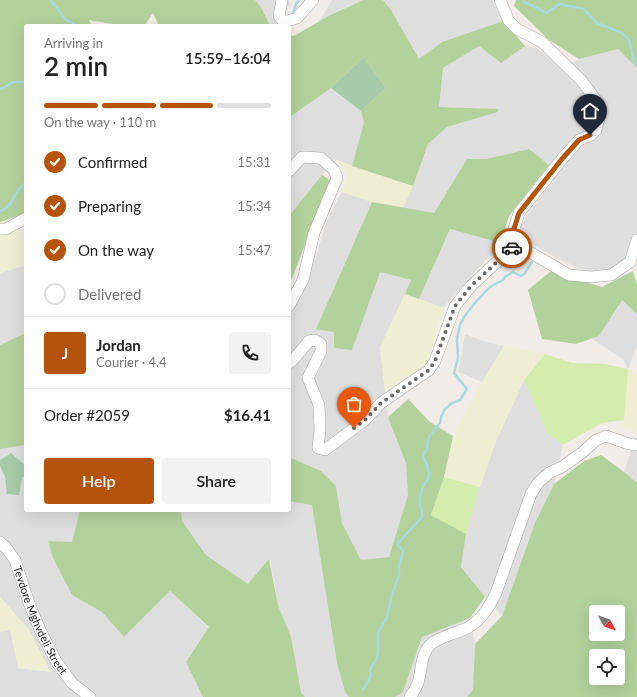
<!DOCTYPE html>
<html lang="en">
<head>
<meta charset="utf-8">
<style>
	body { margin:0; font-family:Lato,sans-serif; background:#f2f2f2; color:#222; height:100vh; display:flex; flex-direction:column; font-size:15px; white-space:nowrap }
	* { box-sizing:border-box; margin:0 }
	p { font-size:13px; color:#767676 }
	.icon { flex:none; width:22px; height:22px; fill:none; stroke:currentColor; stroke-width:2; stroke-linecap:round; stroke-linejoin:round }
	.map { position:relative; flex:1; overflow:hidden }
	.panel { position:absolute; left:24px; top:24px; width:267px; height:488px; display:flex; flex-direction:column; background:#fff; border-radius:4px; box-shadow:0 4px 16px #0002 }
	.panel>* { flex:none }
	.needle { width:26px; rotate:130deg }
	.tools { position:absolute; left:589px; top:605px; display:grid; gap:8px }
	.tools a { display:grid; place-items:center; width:36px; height:36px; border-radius:4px; background:#fff; box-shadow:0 4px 16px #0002; font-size:20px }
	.pin { position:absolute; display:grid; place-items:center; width:34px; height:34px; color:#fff; margin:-41px -17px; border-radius:50% 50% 50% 0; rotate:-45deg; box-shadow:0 0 4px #0007 }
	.pin .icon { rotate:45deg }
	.courier { position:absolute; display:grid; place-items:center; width:40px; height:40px; margin:-20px; border:3px solid #b45309; border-radius:50%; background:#fff; color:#222; box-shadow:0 1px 5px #0007 }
	.overview em { font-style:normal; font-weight:600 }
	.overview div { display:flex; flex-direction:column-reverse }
	.overview { display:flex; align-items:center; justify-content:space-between; height:68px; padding:0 20px }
	h1 { font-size:26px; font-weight:600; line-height:30px }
	.bar { display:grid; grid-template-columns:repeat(4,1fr); gap:6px 4px; align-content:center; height:48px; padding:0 20px }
	.bar i { height:5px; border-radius:3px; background:#e0e0e0 }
	.bar .selected { background:#b45309 }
	.bar p { grid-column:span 4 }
	.line { display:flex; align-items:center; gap:10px; padding:0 20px; border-top:1px solid #e0e0e0 }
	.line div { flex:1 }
	.round { display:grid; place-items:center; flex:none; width:42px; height:42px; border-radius:4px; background:#f2f2f2 }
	ol { padding:0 20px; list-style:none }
	li { display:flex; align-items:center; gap:12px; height:44px }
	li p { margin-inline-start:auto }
	li .icon { padding:4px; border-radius:50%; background:#b45309; color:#fff; stroke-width:4 }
	li:last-child { color:#767676 }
	li i { width:22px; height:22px; border:2px solid #e0e0e0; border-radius:50% }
	.action { display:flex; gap:8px; margin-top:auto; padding:8px 20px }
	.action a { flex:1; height:46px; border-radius:4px; background:#b45309; color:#fff; font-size:16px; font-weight:600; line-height:46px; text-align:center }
	.action a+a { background:#f2f2f2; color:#222 }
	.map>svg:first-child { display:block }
	.residential { fill:#dfdede }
	.farmland { fill:#f0eed2 }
	.grass { fill:#d4ecac }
	.forest { fill:#b2d19b; fill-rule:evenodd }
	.cemetery { fill:#a7cba8 }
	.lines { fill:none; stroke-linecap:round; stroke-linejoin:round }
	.stream { stroke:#a7dae0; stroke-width:2.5 }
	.minor-casing { stroke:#a5a5a5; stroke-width:12 }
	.minor { stroke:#fff; stroke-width:11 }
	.done { stroke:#6a6866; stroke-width:4; stroke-dasharray:0 7.2 }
	.route { stroke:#b45309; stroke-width:5 }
	.labels { text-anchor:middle; stroke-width:3; stroke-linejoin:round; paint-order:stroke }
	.street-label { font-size:11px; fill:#212121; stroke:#fff }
</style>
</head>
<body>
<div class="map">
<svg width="637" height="697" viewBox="0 0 637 697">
	<rect width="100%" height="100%" fill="#f1ece7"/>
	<g class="residential">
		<polygon points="255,0 289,0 290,5 277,26 270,26 261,7"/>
		<polygon points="332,0 364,0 332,13 319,22"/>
		<polygon points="383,0 492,0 503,21 442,42 419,60 391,10"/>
		<polygon points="479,46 501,63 525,46 537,48 561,68 579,59 618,49 637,68 637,235 633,250 618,270 593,275 545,252 522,238 521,224 545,190 549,166 529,149 486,159 467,159 434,213 403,208 413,186 428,144 447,127 498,112 498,109 439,107 443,68"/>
		<polygon points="331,88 361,111 364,122 352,166 335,159 289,216 290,117"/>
		<polygon points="342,192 372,202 316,329 380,272 412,280 380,347 388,417 406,463 408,495 389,557 361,560 342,523 336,486 321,471 289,457 289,310 307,283 328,218"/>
		<polygon points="450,229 501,243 443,308 419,299"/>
		<polygon points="26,265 26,333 0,345 0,273"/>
		<polygon points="622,299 637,314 637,346 628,369 624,360 592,339 599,336"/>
		<polygon points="465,334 483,341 504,346 482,382 458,372 461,358"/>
		<polygon points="524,380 548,434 563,445 554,484 535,523 502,616 485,597 461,567 466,534 480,487 496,441"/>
		<polygon points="637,434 637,483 624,472"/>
		<polygon points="26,445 26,466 11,453 0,460 0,449"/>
		<polygon points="0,466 5,477 26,477 26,510 80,510 72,542 72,595 102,612 124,637 170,591 209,628 186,662 203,697 0,697 0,632 10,629 19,668 50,672 29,630 0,597"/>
		<polygon points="289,501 312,504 337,663 345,692 349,697 305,697 301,692 291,637 278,605 270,559 248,584 206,555 181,521 181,510 289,510"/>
		<polygon points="470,618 475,644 473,691 467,697 395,697 403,692 422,637"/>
	</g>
	<g class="farmland">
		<polygon points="335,159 352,166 413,186 403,208 372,202 342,192 347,173"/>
		<polygon points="16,217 26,250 26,265 0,273 0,222"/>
		<polygon points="405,294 443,308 427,365 385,391 380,347"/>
		<polygon points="504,346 545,354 524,380 496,441 480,487 444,477 453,436 482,382"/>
		<polygon points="628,369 637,373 637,433 623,427"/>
		<polygon points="0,597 29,630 51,672 18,668 10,629 0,632"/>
	</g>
	<g class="grass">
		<polygon points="545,354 572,363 605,364 628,369 624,420 602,423 563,445 548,434 524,380"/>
		<polygon points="444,477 480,487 466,534 431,515"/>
	</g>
	<g class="forest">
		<polygon points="0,0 255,0 261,7 270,26 159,26 153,13 144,26 125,26 89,20 92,26 26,26 26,214 0,222"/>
		<polygon points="364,0 383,0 391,10 419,59 442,42 503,21 525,46 501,63 479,46 443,68 439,107 498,109 498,112 447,127 428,144 413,186 352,166 364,122 361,111 386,88 364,57 331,88 290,117 289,120 289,35 294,36 332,14"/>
		<polygon points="516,0 637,0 637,68 618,49 579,59 549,40 514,6"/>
		<polygon points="529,149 549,165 509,216 501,243 450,229 419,299 405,294 411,280 380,272 352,350 334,348 334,332 316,329 372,202 434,213 467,159 486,159"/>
		<polygon points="322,175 330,180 293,276 289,285 289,216"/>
		<polygon points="551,271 602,287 633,271 637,285 637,314 622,300 599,336 576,344 542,339 528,290"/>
		<polygon points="26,333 26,445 0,449 0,345"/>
		<polygon points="408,399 430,422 453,436 444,477 431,515 466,534 461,567 485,597 470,618 422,637 403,692 395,697 349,697 345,692 337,663 312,505 289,501 289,457 321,471 336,486 342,523 361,560 389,557 408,495 406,463 388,417"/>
		<path d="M 601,455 L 624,472 L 637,483 L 637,697 L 467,697 L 473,690 L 475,644 L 502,616 L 535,523 L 554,484 L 584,461 ZM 596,612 L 618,612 L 618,634 L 596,634 ZM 596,656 L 618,656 L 618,678 L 596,678 Z"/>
		<polygon points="80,510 181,510 182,521 206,555 248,584 269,559 278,605 291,637 301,692 305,697 203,697 186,662 209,627 170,591 124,637 102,612 72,595 53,558 48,541 72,542"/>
	</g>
	<g class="cemetery">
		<polygon points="364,57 386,88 361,111 331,88"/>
		<polygon points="11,453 26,466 26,477 22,477 19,495 7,494 5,477 0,466 0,460"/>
	</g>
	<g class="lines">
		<g class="stream">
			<polyline points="51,0 65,19 77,26"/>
			<polyline points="523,0 524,2 547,13 559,4 584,9 597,23 622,33 629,40 634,62 637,64"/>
			<polyline points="292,16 296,4 299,0"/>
			<polyline points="0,88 2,89 13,82 26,82"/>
			<path d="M 0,211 C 12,207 11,200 17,192 C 19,188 23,185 26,182"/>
			<polyline points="363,690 371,675 370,670 377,658 378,652 378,633 381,627 387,618 388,611 390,605 391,597 399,575 399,565 403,553 403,551 398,545 399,542 422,517 422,511 420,505 420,498 423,486 428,479 429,473 427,465 423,457 424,454 427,449 428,440 431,434 440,423 441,417 445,409 452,403 460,400 467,389 454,373 458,358 457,339 460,325 464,317 474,304 490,287 503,280 505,277 513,272 521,276 525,273 532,262"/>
		</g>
		<g class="minor-casing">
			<g id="minor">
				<polyline points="282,0 279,16 284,22 297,18 313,0"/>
				<polyline points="500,0 509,21 517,29 542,42 581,80 595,99 600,114 596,130 591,135 579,140 562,159 519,213 513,232 516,244"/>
				<polyline points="289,171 302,157 321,158 334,170 337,178 314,233 303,280 289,306"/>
				<polyline points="0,229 6,229 26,218"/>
				<polyline points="289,363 293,360 309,341 315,340 321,344 321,351 308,378 319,405 320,430 318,448 325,450 365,420 381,403 429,370 435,361 455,306 471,286 516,244 569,275 591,277 611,275 630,262 637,240"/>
				<path id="s1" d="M 0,542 L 7,549 L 15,560 L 29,603 L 41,632 L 56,661 L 72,683 L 90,697"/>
				<path d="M 410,697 C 413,693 416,688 418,683 C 422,671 420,656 430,645 C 440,636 455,634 467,628 C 481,621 489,607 496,593 L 531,494 L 538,483 L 549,473 L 562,467 L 583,452 L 596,440 L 606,436 L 629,444 L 637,445"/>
			</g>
		</g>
		<use href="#minor" class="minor"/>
	</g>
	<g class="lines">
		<polyline class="done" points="354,428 365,420 381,403 429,370 435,361 455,306 471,286 512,248"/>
		<polyline class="route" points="512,248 516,244 513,232 519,213 562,159 579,140 590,135"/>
	</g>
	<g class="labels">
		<g class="street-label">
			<text dy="4" stroke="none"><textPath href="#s1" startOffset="89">Tevdore Mghvdeli Street</textPath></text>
		</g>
	</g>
</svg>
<div class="tools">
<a><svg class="needle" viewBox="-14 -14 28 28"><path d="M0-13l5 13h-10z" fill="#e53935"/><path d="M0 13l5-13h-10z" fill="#767676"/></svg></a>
<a><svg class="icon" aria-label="locate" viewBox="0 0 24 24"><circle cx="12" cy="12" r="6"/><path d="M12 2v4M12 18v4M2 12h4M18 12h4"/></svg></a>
</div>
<div class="pin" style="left:354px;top:428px;background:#ea580c"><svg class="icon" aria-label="bag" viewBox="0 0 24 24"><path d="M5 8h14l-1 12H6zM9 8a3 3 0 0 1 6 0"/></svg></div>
<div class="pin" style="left:590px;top:135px;background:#1f2937"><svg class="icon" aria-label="home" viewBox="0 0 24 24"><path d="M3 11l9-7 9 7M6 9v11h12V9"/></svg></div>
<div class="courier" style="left:512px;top:248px"><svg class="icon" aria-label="car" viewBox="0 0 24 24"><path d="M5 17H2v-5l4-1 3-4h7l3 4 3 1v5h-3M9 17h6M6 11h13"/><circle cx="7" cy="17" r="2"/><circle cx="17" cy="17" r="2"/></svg></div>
<section class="panel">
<div class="overview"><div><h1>2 min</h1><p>Arriving in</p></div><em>15:59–16:04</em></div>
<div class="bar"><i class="selected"></i><i class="selected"></i><i class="selected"></i><i></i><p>On the way · 110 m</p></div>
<ol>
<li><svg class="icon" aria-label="check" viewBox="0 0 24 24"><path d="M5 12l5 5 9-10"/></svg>Confirmed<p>15:31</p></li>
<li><svg class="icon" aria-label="check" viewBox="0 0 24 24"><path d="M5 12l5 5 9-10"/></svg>Preparing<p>15:34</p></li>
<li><svg class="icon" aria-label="check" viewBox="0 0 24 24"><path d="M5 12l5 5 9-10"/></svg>On the way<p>15:47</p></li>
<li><i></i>Delivered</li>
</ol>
<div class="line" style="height:72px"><b class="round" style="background:#b45309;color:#fff">J</b><div><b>Jordan</b><p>Courier · 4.4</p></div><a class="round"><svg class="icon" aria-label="phone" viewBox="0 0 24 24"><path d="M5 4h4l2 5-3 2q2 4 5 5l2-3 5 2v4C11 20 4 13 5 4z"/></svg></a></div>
<div class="line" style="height:52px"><div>Order #2059</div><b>$16.41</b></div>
<div class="action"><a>Help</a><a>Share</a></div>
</section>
</div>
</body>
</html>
